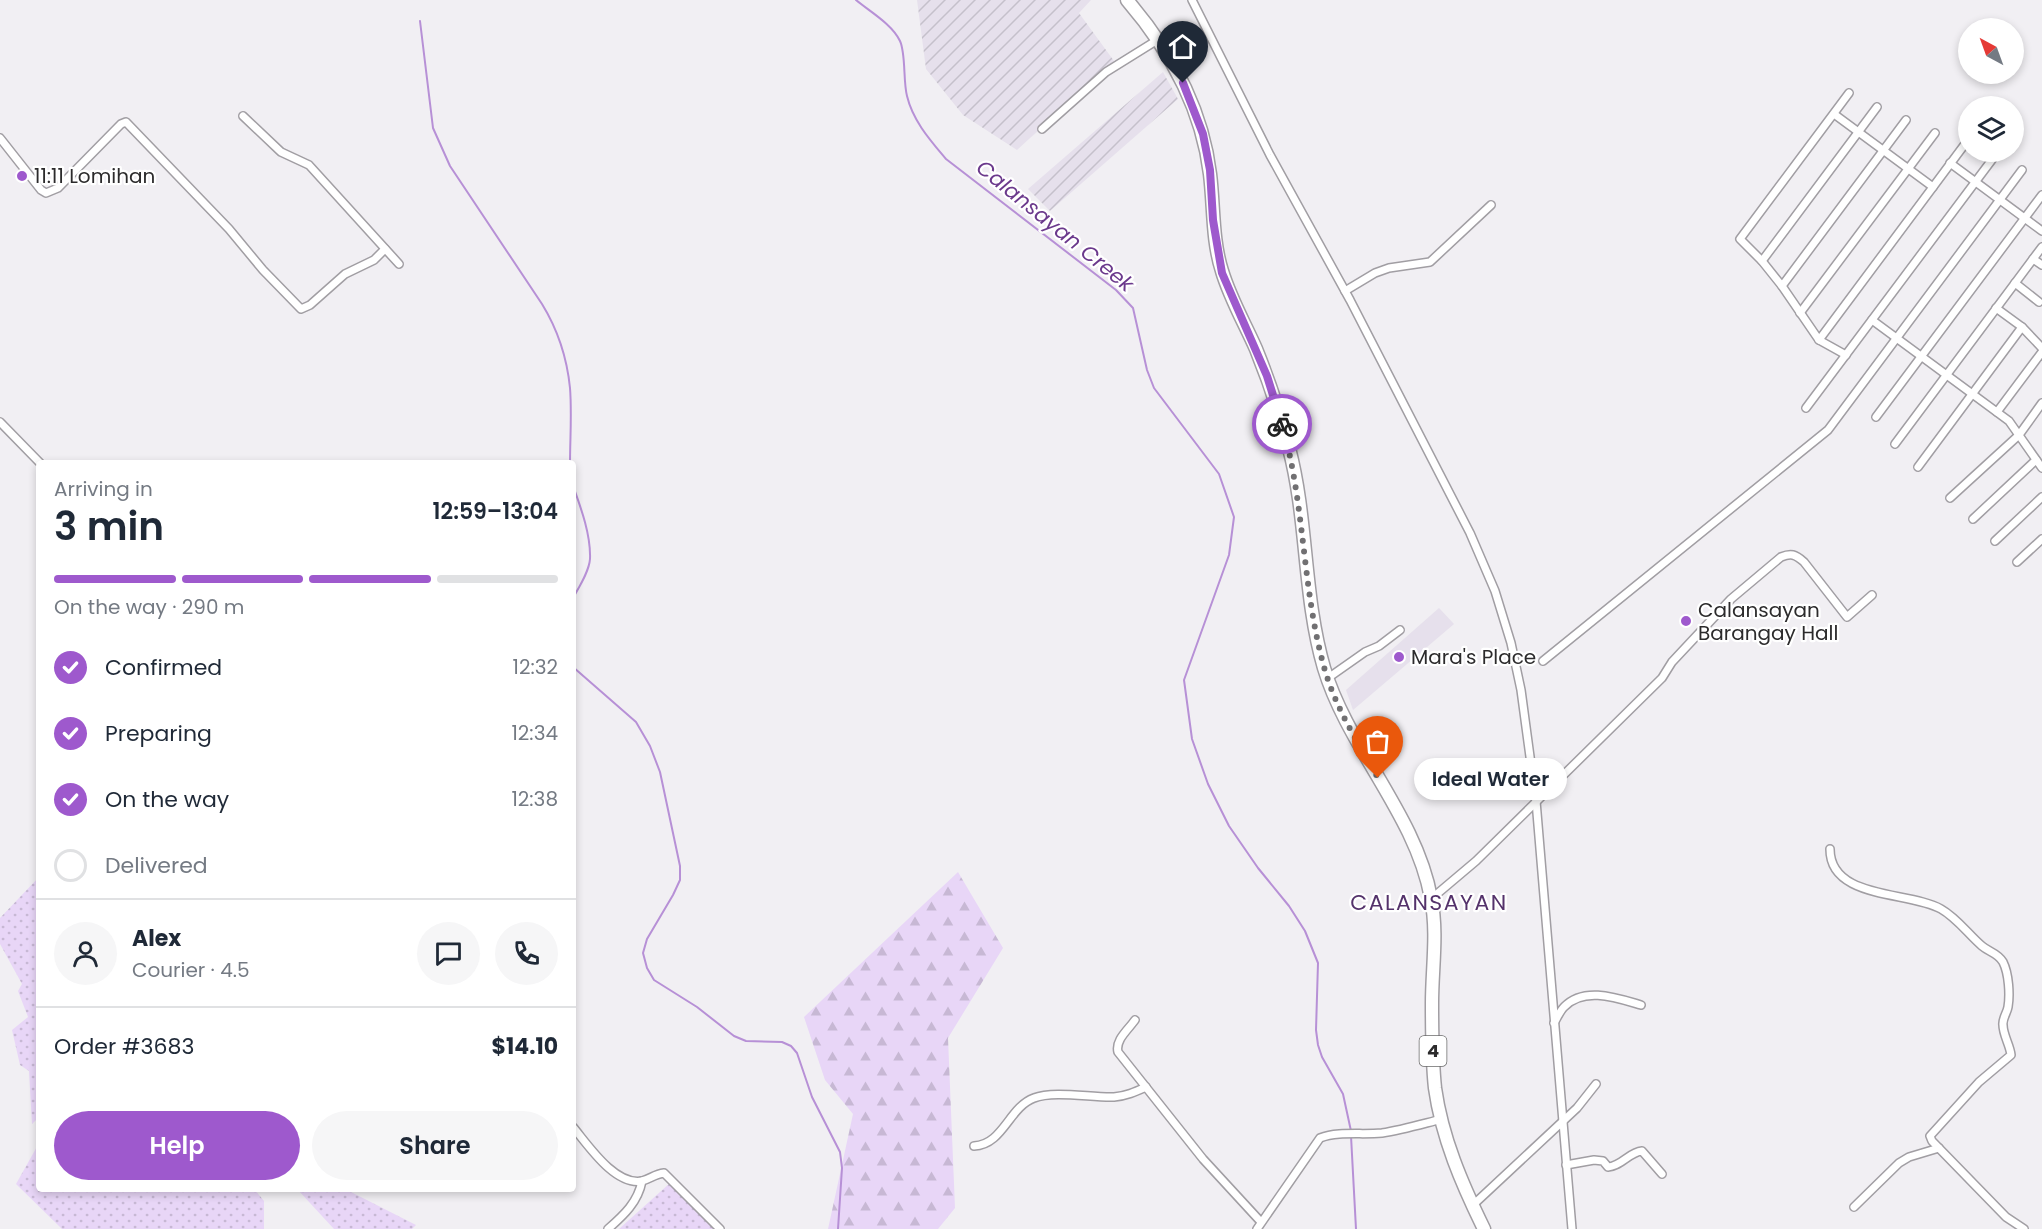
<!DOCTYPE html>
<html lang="en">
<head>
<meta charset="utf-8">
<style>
	body { margin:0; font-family:Poppins,sans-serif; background:#f6f6f7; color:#1f2937; height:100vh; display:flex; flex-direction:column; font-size:22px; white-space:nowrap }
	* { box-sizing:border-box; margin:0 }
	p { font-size:20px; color:#747a83 }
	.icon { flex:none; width:33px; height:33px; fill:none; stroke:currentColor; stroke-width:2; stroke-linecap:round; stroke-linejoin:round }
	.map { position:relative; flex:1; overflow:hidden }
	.drawer { position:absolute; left:36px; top:460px; width:540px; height:732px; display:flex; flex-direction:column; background:#fff; border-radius:6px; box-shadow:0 3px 9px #0003 }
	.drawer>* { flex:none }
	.needle { width:39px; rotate:319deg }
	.buttons { position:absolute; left:1958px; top:18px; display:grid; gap:12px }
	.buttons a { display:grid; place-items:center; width:66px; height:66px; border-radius:50%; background:#fff; box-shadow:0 3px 9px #0003; font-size:30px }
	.pin { position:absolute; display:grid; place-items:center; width:51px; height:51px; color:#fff; margin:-62px -26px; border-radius:50% 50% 50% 0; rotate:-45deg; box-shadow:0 0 6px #0007 }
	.pin .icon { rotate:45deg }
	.courier { position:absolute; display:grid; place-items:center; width:60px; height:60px; margin:-30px; border:4px solid #9e59cd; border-radius:50%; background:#fff; color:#222; box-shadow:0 2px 8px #0007 }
	.bubble { position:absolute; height:42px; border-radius:21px; background:#fff; box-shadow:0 3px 9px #0003; font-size:20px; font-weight:600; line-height:42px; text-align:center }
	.summary em { font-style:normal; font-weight:600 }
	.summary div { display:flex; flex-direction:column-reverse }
	.summary { display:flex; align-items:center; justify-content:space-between; height:102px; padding:0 18px }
	h1 { font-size:39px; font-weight:600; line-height:45px }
	.bar { display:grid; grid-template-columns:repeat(4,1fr); gap:9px 6px; align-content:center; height:72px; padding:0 18px }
	.bar i { height:8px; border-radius:4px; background:#e0e1e3 }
	.bar .active { background:#9e59cd }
	.bar p { grid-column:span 4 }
	.line { display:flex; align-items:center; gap:15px; padding:0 18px; border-top:2px solid #e0e1e3 }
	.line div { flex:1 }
	.round { display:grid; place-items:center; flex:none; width:63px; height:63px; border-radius:32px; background:#f6f6f7 }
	ol { padding:0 18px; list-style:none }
	li { display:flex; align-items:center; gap:18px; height:66px }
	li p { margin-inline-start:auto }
	li .icon { padding:6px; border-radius:50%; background:#9e59cd; color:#fff; stroke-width:4 }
	li:last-child { color:#747a83 }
	li i { width:33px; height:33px; border:3px solid #e0e1e3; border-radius:50% }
	.primary-button { display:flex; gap:12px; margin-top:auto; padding:12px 18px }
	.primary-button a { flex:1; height:69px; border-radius:36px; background:#9e59cd; color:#fff; font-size:24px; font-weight:600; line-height:69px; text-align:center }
	.primary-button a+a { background:#f6f6f7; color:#1f2937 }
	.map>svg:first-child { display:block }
	.built { fill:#e6e0ec }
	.industrial { fill:url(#industrial-furrows) }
	.grass { fill:url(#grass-dots) }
	.forest { fill:url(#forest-firs) }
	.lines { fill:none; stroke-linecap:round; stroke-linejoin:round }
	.stream { stroke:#b790d6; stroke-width:2 }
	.minor-casing { stroke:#a19ea3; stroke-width:10 }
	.trunk-casing { stroke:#a19ea3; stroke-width:15 }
	.minor { stroke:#fff; stroke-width:7 }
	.trunk { stroke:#fff; stroke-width:12 }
	.done { stroke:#717072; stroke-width:6; stroke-dasharray:0 10.8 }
	.route { stroke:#9e59cd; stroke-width:8 }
	.poi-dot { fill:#9e59cd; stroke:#fff; stroke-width:2 }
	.labels { text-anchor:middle; stroke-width:4.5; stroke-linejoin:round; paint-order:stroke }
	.shield { fill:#fff; stroke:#6b6b6b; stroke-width:1.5 }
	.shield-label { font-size:18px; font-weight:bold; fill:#2c2b2c }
	.poi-label { font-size:20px; fill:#2c2b2c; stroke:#fff; text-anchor:start }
	.water-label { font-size:21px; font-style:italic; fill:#6b398c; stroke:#fff }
	.quarter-label { font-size:22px; letter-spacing:1.5px; fill:#54326b; stroke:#fff }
</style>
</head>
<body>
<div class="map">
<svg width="2042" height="1229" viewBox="0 0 2042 1229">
	<defs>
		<pattern id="industrial-furrows" width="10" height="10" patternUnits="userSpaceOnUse" patternTransform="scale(1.5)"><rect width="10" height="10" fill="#e6e0ec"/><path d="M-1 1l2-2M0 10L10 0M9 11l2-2" fill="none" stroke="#c5c0cb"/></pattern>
		<pattern id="grass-dots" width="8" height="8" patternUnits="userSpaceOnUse" patternTransform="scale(1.5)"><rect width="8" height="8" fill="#e8d6f7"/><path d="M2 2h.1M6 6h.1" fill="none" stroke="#c7b8d4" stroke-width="1.8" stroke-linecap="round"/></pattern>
		<pattern id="forest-firs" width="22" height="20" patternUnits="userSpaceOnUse" patternTransform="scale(1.5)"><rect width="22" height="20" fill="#e8d6f7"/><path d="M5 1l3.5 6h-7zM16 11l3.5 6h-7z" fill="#c7b8d4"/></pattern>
	</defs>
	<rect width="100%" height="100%" fill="#f1eff3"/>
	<polygon class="built" points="1439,608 1454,624 1353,710 1346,690"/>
	<g class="industrial">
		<polygon points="917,0 1091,0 1079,13 1114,61 1017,150 963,115 926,69"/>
		<polygon points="1163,72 1178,99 1050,211 1028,189"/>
	</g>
	<g class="grass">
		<polygon points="39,877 39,1117 32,1124 29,1071 20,1065 12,1030 28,1017 18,991 22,984 0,944 0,918"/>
		<polygon points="39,1143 39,1190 255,1190 264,1201 264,1229 62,1229 16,1184"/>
		<polygon points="670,1183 714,1229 619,1229"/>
		<polygon points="298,1190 353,1190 351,1192 416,1225 412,1229 334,1229"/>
	</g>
	<polygon class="forest" points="958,872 1003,948 948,1038 955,1208 938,1229 828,1229 853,1114 825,1080 804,1017"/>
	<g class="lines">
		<g class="stream">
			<path d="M 856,0 C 869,11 892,24 900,41 C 906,54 903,81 907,96 C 913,121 930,140 946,159 L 1116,290 L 1133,308 L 1147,370 L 1154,388 L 1219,474 L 1234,517 L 1229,555 L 1184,680 L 1192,739 L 1208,784 L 1229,826 L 1258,868 L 1289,906 L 1305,931 L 1318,963 L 1316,1030 L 1318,1045 L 1322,1057 L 1343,1094 L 1351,1131"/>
			<path d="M 420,21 L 433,128 L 450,166 L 542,304 C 558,330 567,358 570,388 C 572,413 570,439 570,464"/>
			<path d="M 573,486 C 581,508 591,535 590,559 C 589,572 579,587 573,598"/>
			<polyline points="573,667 636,722 650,746 660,772 680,866 680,880 673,895 647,939 643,953 647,968 654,980 697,1007 734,1036 746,1041 782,1042 791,1046 797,1053 812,1097 840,1152 842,1168 838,1229"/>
			<polyline points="1351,1136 1356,1229"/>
		</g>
		<g class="minor-casing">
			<g id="minor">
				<polyline points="1192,0 1270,155 1350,300 1470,533 1495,591 1511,643 1521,690 1536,801 1572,1229"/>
				<polyline points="1834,114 1933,187"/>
				<polyline points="243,116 281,152 309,165 399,264"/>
				<polyline points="1042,129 1106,72 1159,39"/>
				<polyline points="0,138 41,190 46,193 58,188 121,124 126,122 229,229 263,270 301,309 310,305 345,274 374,260 385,249"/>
				<polyline points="1950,163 2042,231"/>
				<polyline points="2033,259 2042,265"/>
				<polyline points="1762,261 1877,107"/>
				<polyline points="2015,283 2039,302"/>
				<polyline points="1782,286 1906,120"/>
				<polyline points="1345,291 1375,273 1389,268 1430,262 1491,205"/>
				<polyline points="1996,308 2022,327 2042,348"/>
				<polyline points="1800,313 1935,133"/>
				<polyline points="1872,320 2009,421 2042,468"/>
				<polyline points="1819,340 1965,144"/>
				<polyline points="1846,355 1819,340 1782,286 1762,261 1740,239 1849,93"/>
				<polyline points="1806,408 1994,157"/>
				<polyline points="1997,412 2042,352"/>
				<polyline points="1876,417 2042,195"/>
				<polyline points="0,422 41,464"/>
				<polyline points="1895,444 2042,247"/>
				<polyline points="1918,467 2022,327"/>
				<polyline points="1950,498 2019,435 2042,403"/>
				<polyline points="1973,519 2036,460"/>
				<polyline points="1995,541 2042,497"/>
				<polyline points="2017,562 2042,539"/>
				<polyline points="1543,661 1828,430 2022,170"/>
				<polyline points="1328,678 1365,652 1379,646 1400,630"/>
				<path d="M 1830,849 C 1830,900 1910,891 1941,909 C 1957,918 1968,934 1982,946 C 1989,952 1998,953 2003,962 C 2009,974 2010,995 2008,1007 C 2007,1013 2002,1019 2003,1025 C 2003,1035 2010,1045 2011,1055 L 1979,1082 L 1930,1136 L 1932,1141 L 2006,1217 L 2024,1229"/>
				<path d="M 1431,899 L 1476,861 L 1662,678 L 1672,662 L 1731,599 L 1781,557 C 1791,553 1795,554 1804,562 L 1847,617 L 1872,595"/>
				<path d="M 1135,1020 C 1128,1030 1115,1040 1118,1052 L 1203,1159 L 1261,1222"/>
				<path d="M 1554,1023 C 1557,1018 1560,1011 1564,1007 C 1584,986 1617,998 1641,1005"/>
				<path d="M 573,1127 C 588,1145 615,1186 642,1181 C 650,1179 655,1174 664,1173 L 720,1229"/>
				<path d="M 974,1146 C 1003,1145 1009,1107 1034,1098 C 1054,1090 1092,1098 1114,1097 C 1126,1096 1135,1092 1146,1087"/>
				<path d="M 1566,1165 L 1594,1160 L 1603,1161 L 1608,1167 C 1622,1166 1629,1152 1642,1151 L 1662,1174"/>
				<polyline points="1473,1205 1577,1108 1596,1084"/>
				<polyline points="1854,1207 1899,1163 1909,1157 1939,1148"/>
				<path d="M 608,1229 C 624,1215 638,1202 642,1181"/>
				<path d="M 1257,1229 L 1320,1138 C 1339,1131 1361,1135 1382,1133 C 1402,1130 1422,1124 1442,1119"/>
			</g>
		</g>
		<g class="trunk-casing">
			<path id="trunk" d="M 1127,0 C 1170,50 1202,107 1210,174 C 1214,206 1212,240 1222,271 C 1230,298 1245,324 1256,349 C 1269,381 1280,414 1289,448 C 1308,520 1303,596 1324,668 C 1348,748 1416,815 1431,898 C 1438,933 1432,968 1432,1003 C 1432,1031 1432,1060 1435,1088 C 1442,1138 1462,1184 1484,1229"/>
		</g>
		<use href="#minor" class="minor"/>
		<use href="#trunk" class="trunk"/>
	</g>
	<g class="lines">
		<path class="done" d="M 1282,424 C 1305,504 1302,588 1324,667 C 1335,707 1358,743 1378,778"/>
		<polyline class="route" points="1183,83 1203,134 1210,170 1213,220 1222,273 1267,376 1282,424"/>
	</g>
	<g class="poi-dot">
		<circle cx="22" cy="176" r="6"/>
		<circle cx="1686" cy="621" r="6"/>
		<circle cx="1399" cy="657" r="6"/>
	</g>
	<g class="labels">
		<rect class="shield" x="1419.5" y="1036" width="27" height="30" rx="4.5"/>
		<g class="shield-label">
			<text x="1433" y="1057">4</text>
		</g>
		<g class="poi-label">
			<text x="34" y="183">11:11 Lomihan</text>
			<text x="1698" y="617">Calansayan<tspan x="1698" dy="23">Barangay Hall</tspan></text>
			<text x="1411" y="664">Mara's Place</text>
		</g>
		<g class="water-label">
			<text transform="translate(1055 226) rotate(39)" y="7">Calansayan Creek</text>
		</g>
		<g class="quarter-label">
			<text x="1429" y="910">CALANSAYAN</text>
		</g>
	</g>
</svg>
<div class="buttons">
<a><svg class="needle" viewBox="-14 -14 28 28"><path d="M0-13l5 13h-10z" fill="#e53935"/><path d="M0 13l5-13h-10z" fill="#747a83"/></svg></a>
<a><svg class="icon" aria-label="layers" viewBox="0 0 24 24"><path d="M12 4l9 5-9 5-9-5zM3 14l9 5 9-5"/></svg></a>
</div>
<div class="pin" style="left:1378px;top:778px;background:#ea580c"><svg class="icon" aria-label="bag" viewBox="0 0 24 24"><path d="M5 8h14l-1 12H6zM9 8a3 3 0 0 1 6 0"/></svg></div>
<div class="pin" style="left:1183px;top:83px;background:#1f2937"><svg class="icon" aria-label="home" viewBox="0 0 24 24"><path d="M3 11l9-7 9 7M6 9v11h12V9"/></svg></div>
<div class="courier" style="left:1282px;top:424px"><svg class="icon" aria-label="bike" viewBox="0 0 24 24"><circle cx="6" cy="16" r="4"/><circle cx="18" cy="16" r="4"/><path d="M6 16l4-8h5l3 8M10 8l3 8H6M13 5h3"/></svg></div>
<div class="bubble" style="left:1414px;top:758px;width:153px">Ideal Water</div>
<section class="drawer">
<div class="summary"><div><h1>3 min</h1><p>Arriving in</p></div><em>12:59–13:04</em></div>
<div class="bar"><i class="active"></i><i class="active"></i><i class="active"></i><i></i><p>On the way · 290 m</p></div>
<ol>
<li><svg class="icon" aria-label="check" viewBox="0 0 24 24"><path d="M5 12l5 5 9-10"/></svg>Confirmed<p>12:32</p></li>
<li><svg class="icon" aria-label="check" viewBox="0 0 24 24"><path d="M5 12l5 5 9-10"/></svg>Preparing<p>12:34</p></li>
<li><svg class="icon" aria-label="check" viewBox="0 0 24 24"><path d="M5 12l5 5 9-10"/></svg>On the way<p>12:38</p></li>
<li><i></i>Delivered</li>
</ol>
<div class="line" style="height:108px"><a class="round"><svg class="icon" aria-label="person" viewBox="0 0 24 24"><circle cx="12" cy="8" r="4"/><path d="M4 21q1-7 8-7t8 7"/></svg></a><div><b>Alex</b><p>Courier · 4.5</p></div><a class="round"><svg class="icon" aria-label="chat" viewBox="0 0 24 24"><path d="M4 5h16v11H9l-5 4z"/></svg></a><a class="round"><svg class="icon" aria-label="phone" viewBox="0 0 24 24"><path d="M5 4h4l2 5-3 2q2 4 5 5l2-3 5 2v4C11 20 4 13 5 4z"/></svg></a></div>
<div class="line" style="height:78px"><div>Order #3683</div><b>$14.10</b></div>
<div class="primary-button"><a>Help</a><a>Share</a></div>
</section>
</div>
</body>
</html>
